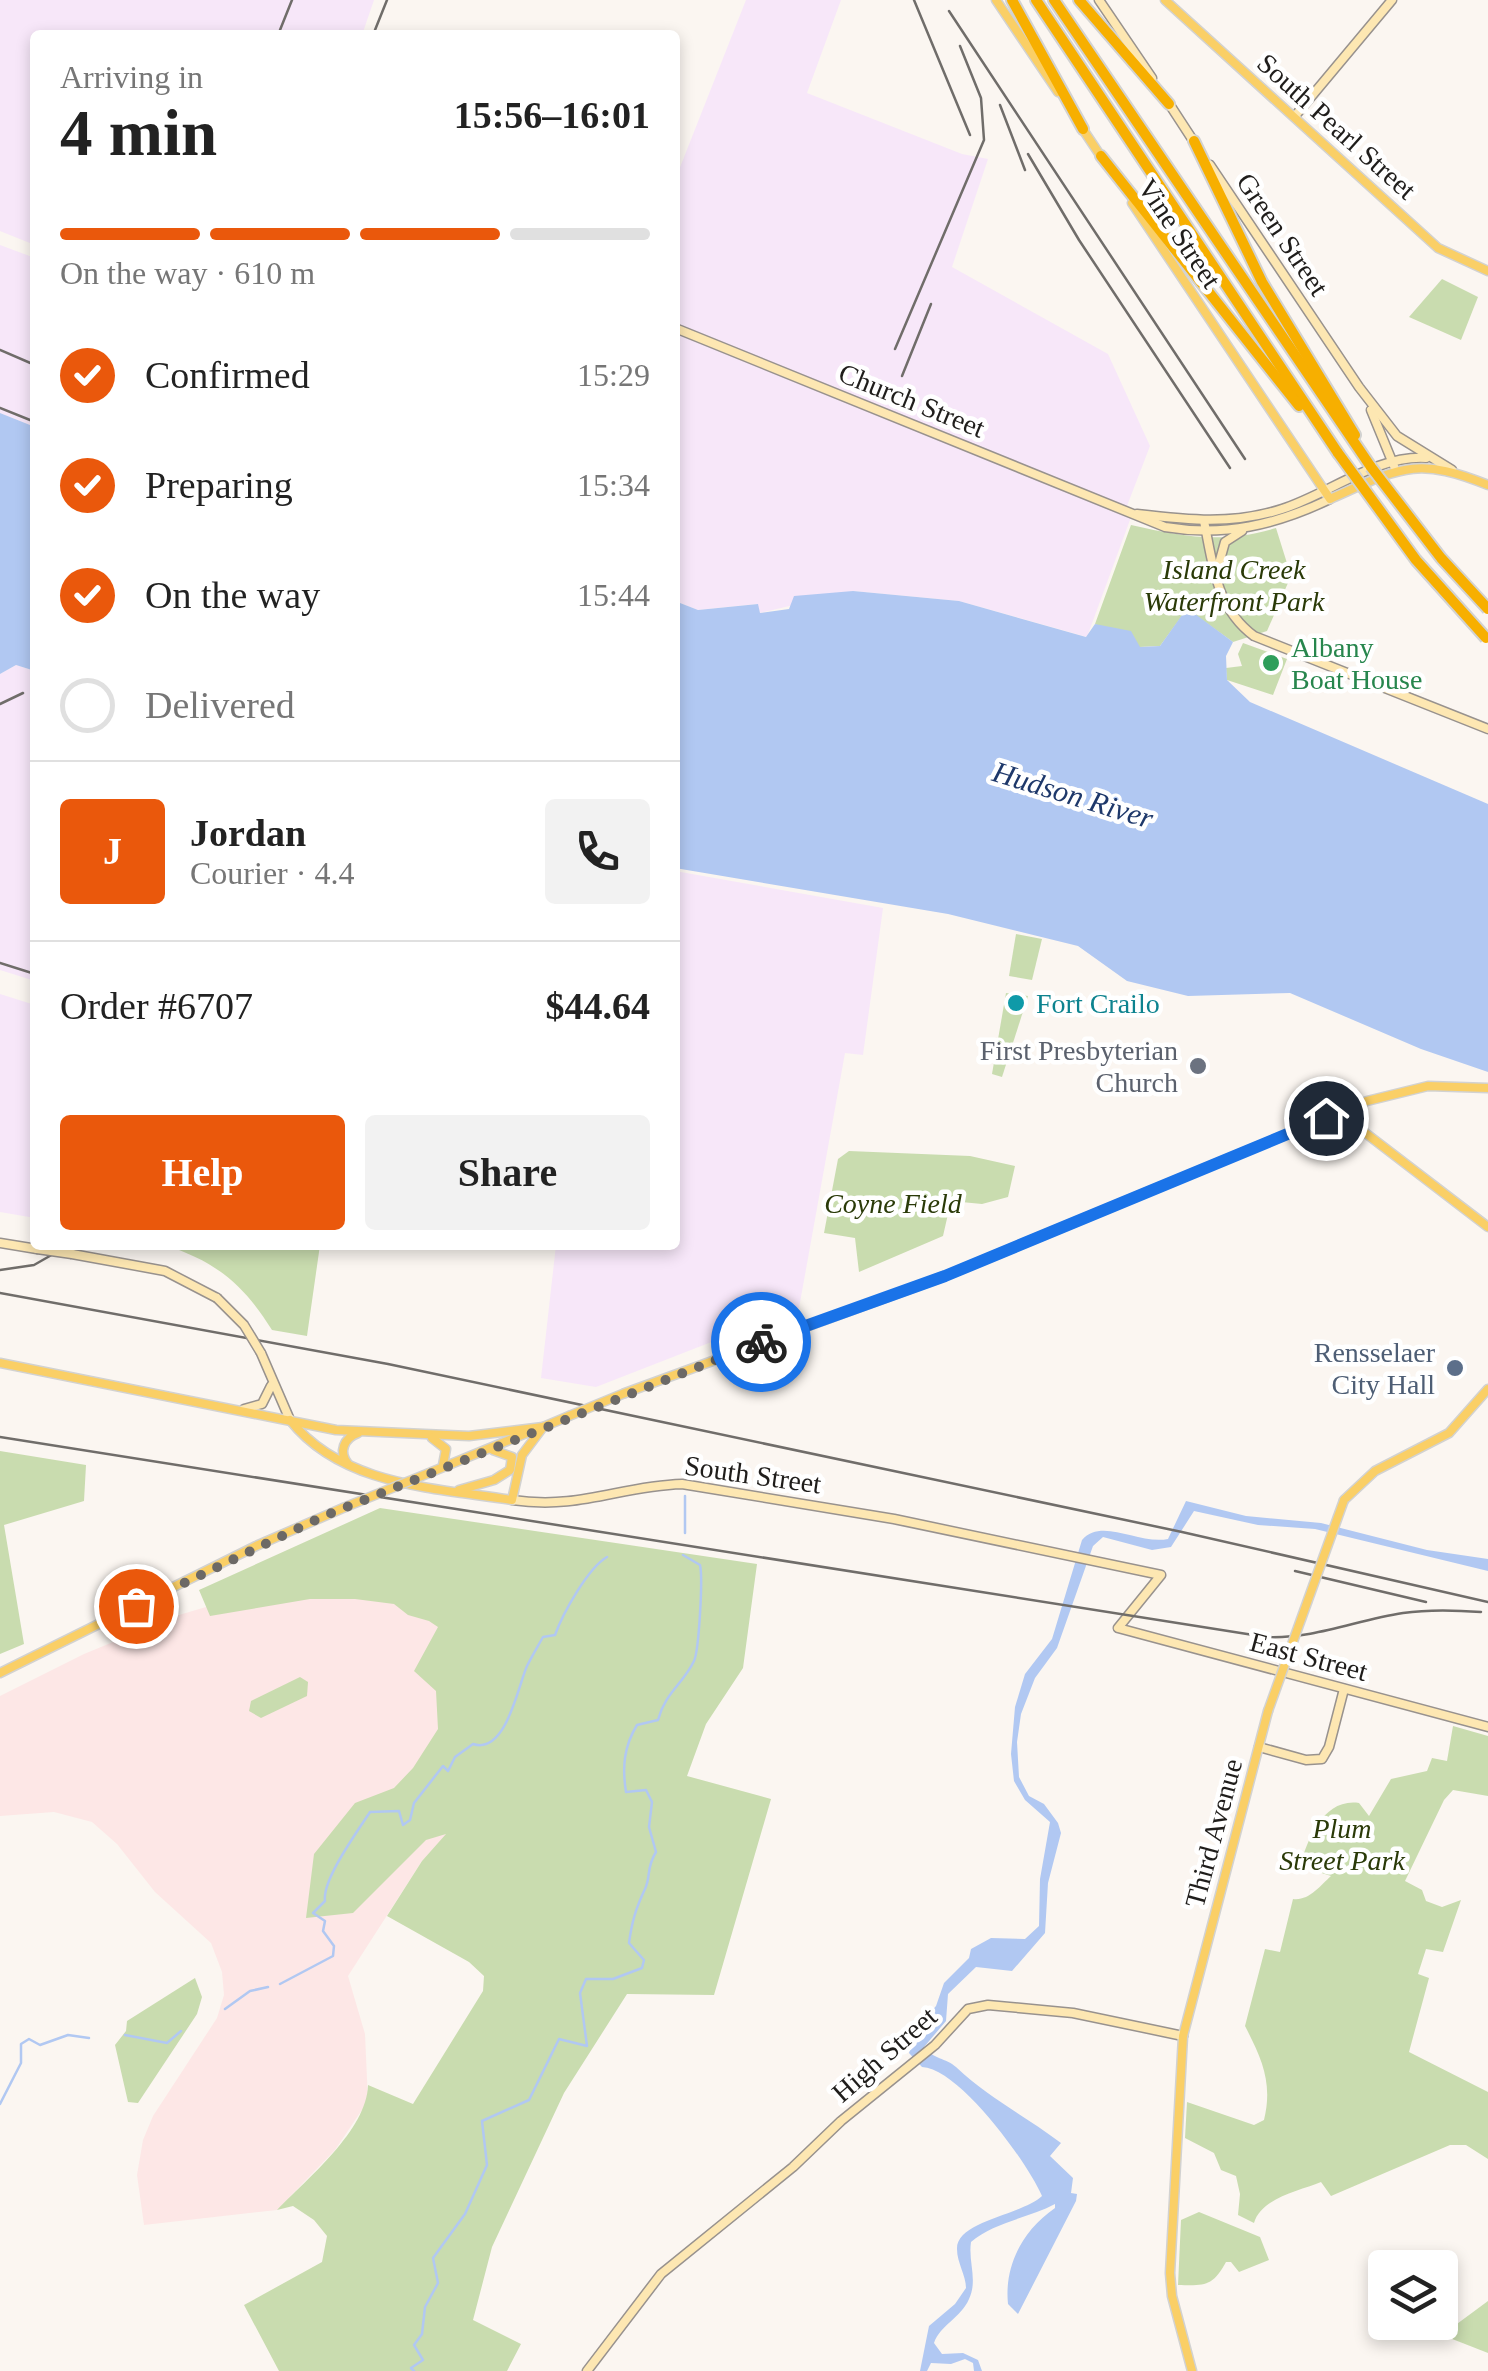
<!DOCTYPE html>
<html lang="en">
<head>
<meta charset="utf-8">
<style>
	body { margin:0; font-family:"Times New Roman",serif; background:#f2f2f2; color:#222; height:100vh; display:flex; flex-direction:column; font-size:38px; white-space:nowrap }
	* { box-sizing:border-box; margin:0 }
	p { font-size:32px; color:#767676 }
	.icon { flex:none; width:55px; height:55px; fill:none; stroke:currentColor; stroke-width:2; stroke-linecap:round; stroke-linejoin:round }
	.map { position:relative; flex:1; overflow:hidden }
	.details { position:absolute; left:30px; top:30px; width:650px; height:1220px; display:flex; flex-direction:column; background:#fff; border-radius:10px; box-shadow:0 5px 15px #0003 }
	.details>* { flex:none }
	.controls { position:absolute; left:1368px; top:2250px; display:grid; gap:20px }
	.controls a { display:grid; place-items:center; width:90px; height:90px; border-radius:10px; background:#fff; box-shadow:0 5px 15px #0003; font-size:50px }
	.pin { position:absolute; display:grid; place-items:center; width:85px; height:85px; color:#fff; margin:-42px; border:5px solid #fff; border-radius:50%; box-shadow:0 2px 10px #0007 }
	.courier { position:absolute; display:grid; place-items:center; width:100px; height:100px; margin:-50px; border:8px solid #1a73e8; border-radius:50%; background:#fff; color:#222; box-shadow:0 2px 12px #0007 }
	.headline em { font-style:normal; font-weight:700 }
	.headline div { display:flex; flex-direction:column-reverse }
	.headline { display:flex; align-items:center; justify-content:space-between; height:170px; padding:0 30px }
	h1 { font-size:65px; font-weight:700; line-height:75px }
	.bar { display:grid; grid-template-columns:repeat(4,1fr); gap:15px 10px; align-content:center; height:120px; padding:0 30px }
	.bar i { height:12px; border-radius:8px; background:#e0e0e0 }
	.bar .selected { background:#ea580c }
	.bar p { grid-column:span 4 }
	.line { display:flex; align-items:center; gap:25px; padding:0 30px; border-top:2px solid #e0e0e0 }
	.line div { flex:1 }
	.round { display:grid; place-items:center; flex:none; width:105px; height:105px; border-radius:10px; background:#f2f2f2 }
	ol { padding:0 30px; list-style:none }
	li { display:flex; align-items:center; gap:30px; height:110px }
	li p { margin-inline-start:auto }
	li .icon { padding:10px; border-radius:50%; background:#ea580c; color:#fff; stroke-width:4 }
	li:last-child { color:#767676 }
	li i { width:55px; height:55px; border:5px solid #e0e0e0; border-radius:50% }
	.button { display:flex; gap:20px; margin-top:auto; padding:20px 30px }
	.button a { flex:1; height:115px; border-radius:10px; background:#ea580c; color:#fff; font-size:40px; font-weight:700; line-height:115px; text-align:center }
	.button a+a { background:#f2f2f2; color:#222 }
	.map>svg:first-child { display:block }
	.industrial { fill:#f7e7f9 }
	.education { fill:#fde7e6 }
	.green { fill:#c9dcaf }
	.water { fill:#b1c8f2 }
	.lines { fill:none; stroke-linecap:round; stroke-linejoin:round }
	.stream { stroke:#b1c8f2; stroke-width:2.5 }
	.secondary-casing { stroke:#98928e; stroke-width:11 }
	.primary-casing { stroke:#d2d2d1; stroke-width:11 }
	.highway-casing { stroke:#d2d2d1; stroke-width:14 }
	.secondary { stroke:#fde7b2; stroke-width:8 }
	.primary { stroke:#facf66; stroke-width:8 }
	.highway { stroke:#f7af00; stroke-width:10 }
	.rail { stroke:#706d6a; stroke-width:2.5 }
	.secondary-bridge-casing { stroke:#98928e; stroke-width:11; stroke-linecap:butt }
	.primary-bridge-casing { stroke:#d2d2d1; stroke-width:11; stroke-linecap:butt }
	.highway-bridge-casing { stroke:#d2d2d1; stroke-width:14; stroke-linecap:butt }
	.secondary-bridge { stroke:#fde7b2; stroke-width:8 }
	.primary-bridge { stroke:#facf66; stroke-width:8 }
	.highway-bridge { stroke:#f7af00; stroke-width:10 }
	.done { stroke:#6c6966; stroke-width:10; stroke-dasharray:0 18 }
	.route { stroke:#1a73e8; stroke-width:12 }
	.leisure-dot { fill:#2e9e5b; stroke:#fff; stroke-width:4 }
	.culture-dot { fill:#0f9aa8; stroke:#fff; stroke-width:4 }
	.worship-dot { fill:#6b7280; stroke:#fff; stroke-width:4 }
	.service-dot { fill:#5c6f8a; stroke:#fff; stroke-width:4 }
	.labels { text-anchor:middle; stroke-width:9; stroke-linejoin:round; paint-order:stroke }
	.street-label { font-size:28px; fill:#1f1d1b; stroke:#fff }
	.park-label { font-size:28px; font-style:italic; fill:#2a3a08; stroke:#fff }
	.leisure-label { font-size:28px; fill:#27864d; stroke:#fff; text-anchor:start }
	.culture-label { font-size:28px; fill:#0d838f; stroke:#fff; text-anchor:start }
	.worship-label { font-size:28px; fill:#5b616d; stroke:#fff; text-anchor:end }
	.service-label { font-size:28px; fill:#4e5e75; stroke:#fff; text-anchor:end }
	.water-label { font-size:30px; font-style:italic; fill:#1e386a; stroke:#fff }
</style>
</head>
<body>
<div class="map">
<svg width="1488" height="2371" viewBox="0 0 1488 2371">
	<rect width="100%" height="100%" fill="#fbf6f1"/>
	<g class="industrial">
		<polygon points="0,0 374,0 362,35 35,35 35,245 0,231"/>
		<polygon points="746,0 841,0 807,93 962,154 988,159 952,267 1108,354 1150,446 1127,506 1134,509 1087,637 959,601 853,591 760,613 757,604 698,610 675,601 675,180"/>
		<polygon points="0,245 35,258 35,427 0,413"/>
		<polygon points="16,665 35,671 35,981 0,970 0,674"/>
		<polygon points="675,871 883,908 863,1055 845,1053 799,1308 596,1387 541,1378 556,1245 675,1245"/>
		<polygon points="0,994 35,1005 35,1218 0,1212"/>
	</g>
	<polygon class="education" points="432,1565 550,1721 422,1861 348,1976 365,2034 368,2101 335,2150 277,2210 144,2225 137,2175 143,2140 153,2116 217,2018 224,1995 222,1972 211,1943 155,1892 117,1844 92,1822 54,1812 0,1816 0,1696 84,1654 179,1615 291,1582"/>
	<g class="green">
		<polygon points="1442,279 1478,297 1461,340 1409,317"/>
		<path d="M 1131,525 C 1185,537 1222,544 1276,528 L 1291,576 L 1267,631 L 1233,642 L 1187,609 L 1160,646 L 1139,647 L 1095,624 Z"/>
		<polygon points="1243,643 1287,659 1273,695 1227,680 1226,668 1242,666 1238,654"/>
		<polygon points="1016,934 1042,939 1032,980 1009,976"/>
		<polygon points="1006,993 1028,996 1002,1077 992,1074"/>
		<polygon points="849,1151 970,1156 1015,1166 1008,1197 982,1204 951,1201 943,1236 859,1272 855,1238 824,1233 838,1159"/>
		<path d="M 164,1245 L 320,1245 L 307,1336 L 272,1330 C 244,1285 216,1261 164,1245 Z"/>
		<polygon points="0,1451 86,1465 84,1501 4,1525 24,1644 0,1654"/>
		<path d="M 380,1508 L 757,1564 L 743,1668 L 706,1724 L 687,1776 L 771,1799 L 714,1995 L 627,1994 L 564,2093 L 492,2247 L 473,2320 L 521,2344 L 507,2371 L 279,2371 L 244,2305 L 322,2262 L 327,2236 L 314,2220 L 293,2206 L 277,2210 C 307,2179 367,2130 368,2085 L 413,2104 L 483,1991 L 484,1976 L 469,1962 L 387,1916 L 422,1861 L 446,1834 L 426,1840 L 353,1913 L 306,1918 L 314,1854 L 355,1803 L 394,1788 L 413,1768 L 438,1729 L 436,1691 L 414,1671 L 438,1627 L 429,1621 L 408,1615 L 394,1604 L 355,1599 L 310,1599 L 210,1616 L 199,1590 Z"/>
		<polygon points="300,1677 308,1682 307,1696 261,1718 249,1711 251,1701"/>
		<path d="M 1453,1726 L 1488,1736 L 1488,1796 L 1453,1790 L 1444,1800 L 1405,1881 L 1422,1890 L 1426,1901 L 1442,1907 L 1461,1900 L 1443,1952 L 1426,1949 L 1418,1974 L 1429,1978 L 1409,2052 L 1488,2092 L 1488,2159 L 1466,2145 L 1450,2145 L 1331,2196 L 1321,2182 C 1299,2191 1261,2198 1254,2223 L 1238,2215 L 1240,2194 L 1236,2176 L 1221,2170 L 1214,2153 L 1185,2138 L 1187,2102 L 1254,2125 L 1264,2120 C 1273,2083 1262,2059 1245,2026 L 1265,1949 L 1280,1952 L 1293,1899 C 1309,1901 1320,1886 1331,1876 L 1300,1866 C 1308,1838 1324,1798 1359,1803 L 1369,1816 L 1391,1779 L 1427,1771 L 1432,1758 L 1447,1761 Z"/>
		<polygon points="195,1978 202,1997 197,2014 138,2103 128,2102 115,2045 126,2031 127,2021"/>
		<path d="M 1199,2212 L 1260,2237 L 1269,2260 L 1239,2272 L 1231,2262 L 1226,2262 C 1213,2286 1205,2286 1178,2285 L 1181,2220 Z"/>
		<polygon points="1488,2301 1488,2353 1442,2335"/>
	</g>
	<g class="water">
		<polygon points="0,413 35,427 35,671 16,665 0,674"/>
		<polygon points="853,591 959,601 1086,637 1095,624 1131,631 1140,647 1160,646 1187,608 1233,642 1226,656 1227,680 1250,702 1488,804 1488,1072 1421,1049 1290,993 1188,996 1127,981 1078,946 948,914 675,868 675,601 698,610 758,604 760,613 789,609 794,596"/>
		<path d="M 1186,1501 L 1246,1516 L 1321,1523 L 1427,1550 L 1488,1559 L 1488,1571 L 1315,1529 L 1258,1525 L 1194,1511 L 1171,1547 L 1152,1550 L 1103,1537 L 1093,1546 L 1057,1648 L 1035,1678 L 1021,1714 L 1017,1742 L 1019,1777 L 1029,1796 L 1044,1804 L 1058,1823 L 1061,1833 L 1048,1883 L 1045,1933 L 1012,1971 L 976,1967 L 948,1994 L 946,2021 L 924,2047 C 933,2059 946,2058 956,2067 C 990,2099 1024,2115 1061,2143 L 1050,2156 L 1073,2178 L 1071,2193 L 1077,2194 L 1076,2201 L 1018,2314 L 1008,2304 C 1004,2265 1023,2230 1055,2208 L 1055,2204 C 1029,2218 994,2222 971,2242 C 968,2262 978,2280 969,2299 C 961,2318 940,2325 934,2343 L 942,2354 L 963,2353 L 978,2360 L 982,2371 L 974,2371 L 973,2363 L 965,2359 L 951,2364 L 931,2363 L 927,2371 L 920,2371 L 929,2326 L 955,2304 L 966,2288 C 966,2275 957,2263 957,2249 C 956,2221 1022,2215 1042,2196 C 1027,2162 960,2069 922,2067 L 909,2053 L 916,2029 L 936,2006 L 944,1983 L 969,1958 L 971,1949 L 991,1938 L 1025,1939 L 1039,1926 L 1040,1879 L 1050,1822 L 1025,1800 L 1014,1781 L 1011,1754 L 1015,1707 L 1025,1674 L 1052,1639 L 1082,1540 C 1102,1517 1139,1545 1168,1539 Z"/>
	</g>
	<g class="lines">
		<g class="stream">
			<polyline points="685,1496 685,1533"/>
			<path d="M 280,1984 L 333,1956 L 334,1946 L 323,1931 L 325,1921 L 313,1913 L 325,1901 C 322,1880 357,1832 370,1812 L 399,1811 L 403,1825 L 410,1820 L 414,1803 L 443,1766 L 448,1771 L 455,1757 L 473,1744 C 506,1755 518,1686 527,1666 C 532,1656 538,1646 543,1637 L 555,1635 C 563,1613 588,1568 607,1557"/>
			<polyline points="225,2009 250,1991 268,1987"/>
			<polyline points="125,2035 167,2043 181,2031"/>
			<polyline points="0,2104 21,2063 21,2044 29,2039 40,2045 68,2035 89,2038"/>
			<path d="M 414,2371 L 411,2368 L 423,2360 L 414,2345 L 422,2334 L 425,2307 L 438,2283 L 433,2258 L 465,2214 L 487,2165 L 482,2121 L 529,2100 L 559,2039 L 587,2046 L 580,1993 L 586,1979 L 613,1979 L 642,1968 L 644,1960 L 629,1943 C 632,1921 636,1908 645,1889 C 651,1876 646,1868 656,1852 L 649,1827 L 652,1802 L 646,1790 L 626,1792 C 622,1767 624,1746 637,1725 L 658,1720 C 665,1693 683,1684 694,1661 C 699,1650 703,1578 700,1565 L 683,1555"/>
		</g>
		<g class="secondary-casing">
			<g id="secondary">
				<polyline points="1099,0 1152,78"/>
				<polyline points="1168,102 1196,145"/>
				<polyline points="1295,116 1392,0"/>
				<polyline points="1210,165 1359,387 1397,436 1452,470"/>
				<path d="M 675,328 L 1165,527 C 1224,537 1276,525 1330,499"/>
				<polyline points="1371,410 1394,466"/>
				<path d="M 1137,514 C 1188,520 1233,525 1282,509 C 1329,494 1376,455 1426,458"/>
				<path d="M 1204,521 C 1213,565 1216,608 1254,636 L 1488,729"/>
				<polyline points="1217,571 1225,542 1242,531"/>
				<polyline points="0,1243 37,1249"/>
				<polyline points="72,1254 165,1271 217,1298"/>
				<polyline points="261,1353 290,1420"/>
				<polyline points="244,1409 262,1404 271,1386"/>
				<path d="M 512,1500 C 581,1510 619,1486 682,1484 L 894,1519 L 1161,1575 L 1118,1628 L 1488,1727"/>
				<polyline points="1259,1747 1306,1760 1322,1759 1329,1747 1344,1689"/>
				<polyline points="587,2371 661,2274 793,2167 841,2121 935,2045 968,2009 988,2005 1073,2013 1183,2036"/>
			</g>
		</g>
		<g class="primary-casing">
			<g id="primary">
				<polyline points="996,0 1058,92"/>
				<polyline points="1165,0 1438,248 1488,271"/>
				<polyline points="1082,128 1102,158"/>
				<path d="M 1132,203 L 1330,499 C 1398,469 1415,455 1488,485"/>
				<polyline points="1338,1112 1488,1227"/>
				<polyline points="0,1363 336,1430 469,1436 543,1427 569,1416"/>
				<polyline points="625,1393 945,1276 1367,1101 1428,1086 1488,1088"/>
				<path d="M 290,1420 C 342,1486 436,1488 512,1500 L 522,1455 L 543,1427"/>
				<polyline points="432,1438 446,1449 443,1465"/>
				<path d="M 348,1464 C 338,1452 344,1438 358,1433"/>
				<polyline points="429,1473 529,1432"/>
				<polyline points="459,1490 494,1480 510,1470 512,1457 493,1450"/>
				<polyline points="1344,1500 1375,1471 1449,1433 1488,1389"/>
				<polyline points="0,1673 256,1546 343,1508"/>
				<polyline points="1192,2371 1172,2296 1170,2273 1183,2036 1268,1711"/>
			</g>
		</g>
		<g class="highway-casing">
			<g id="highway">
				<polyline points="1012,0 1083,129"/>
				<polyline points="1036,0 1338,453"/>
				<polyline points="1054,0 1371,467"/>
				<polyline points="1079,0 1169,104"/>
				<polyline points="1194,141 1262,282 1355,435"/>
				<polyline points="1101,156 1299,406"/>
			</g>
		</g>
		<use href="#secondary" class="secondary"/>
		<use href="#primary" class="primary"/>
		<use href="#highway" class="highway"/>
		<g class="rail">
			<polyline points="914,0 970,135"/>
			<polyline points="949,11 1245,459"/>
			<polyline points="278,35 292,0"/>
			<polyline points="373,35 387,0"/>
			<polyline points="1000,105 1025,170"/>
			<polyline points="1028,154 1079,240 1230,468"/>
			<polyline points="895,349 984,140 981,98 960,46"/>
			<polyline points="0,350 35,365"/>
			<polyline points="902,376 931,304"/>
			<polyline points="0,408 35,422"/>
			<polyline points="0,704 23,693"/>
			<polyline points="0,963 35,974"/>
			<polyline points="0,1270 34,1265 69,1245"/>
			<polyline points="0,1293 388,1364 1182,1532 1488,1602"/>
			<path d="M 0,1437 L 1266,1637 C 1315,1639 1356,1620 1403,1613 C 1430,1609 1455,1610 1481,1612"/>
			<polyline points="1295,1571 1426,1602"/>
		</g>
		<g class="secondary-bridge-casing">
			<g id="secondary-bridge">
				<polyline points="37,1249 72,1254"/>
				<polyline points="217,1298 244,1325 261,1353"/>
			</g>
		</g>
		<g class="primary-bridge-casing">
			<g id="primary-bridge">
				<polyline points="569,1416 625,1393"/>
				<polyline points="343,1508 429,1473"/>
				<polyline points="1268,1711 1344,1500"/>
			</g>
		</g>
		<g class="highway-bridge-casing">
			<g id="highway-bridge">
				<polyline points="1338,453 1416,560 1486,638"/>
				<polyline points="1371,467 1441,558 1488,609"/>
			</g>
		</g>
		<use href="#secondary-bridge" class="secondary-bridge"/>
		<use href="#primary-bridge" class="primary-bridge"/>
		<use href="#highway-bridge" class="highway-bridge"/>
	</g>
	<g class="lines">
		<polyline class="done" points="136,1606 324,1516 761,1342"/>
		<polyline class="route" points="761,1342 945,1276 1326,1118"/>
	</g>
	<circle class="leisure-dot" cx="1271" cy="663" r="10"/>
	<circle class="culture-dot" cx="1016" cy="1003" r="10"/>
	<circle class="worship-dot" cx="1198" cy="1066" r="10"/>
	<circle class="service-dot" cx="1455" cy="1368" r="10"/>
	<g class="labels">
		<g class="street-label">
			<text transform="translate(1337 126) rotate(42)" y="10">South Pearl Street</text>
			<text transform="translate(1180 233) rotate(56)" y="10">Vine Street</text>
			<text transform="translate(1283 234) rotate(56)" y="10">Green Street</text>
			<text transform="translate(912 400) rotate(22)" y="10">Church Street</text>
			<text transform="translate(753 1474) rotate(8)" y="10">South Street</text>
			<text transform="translate(1309 1656) rotate(15)" y="10">East Street</text>
			<text transform="translate(1213 1833) rotate(-75)" y="10">Third Avenue</text>
			<text transform="translate(884 2054) rotate(-41)" y="10">High Street</text>
		</g>
		<g class="park-label">
			<text x="1234" y="579">Island Creek<tspan x="1234" dy="32">Waterfront Park</tspan></text>
			<text x="893" y="1213">Coyne Field</text>
			<text x="1342" y="1838">Plum<tspan x="1342" dy="32">Street Park</tspan></text>
		</g>
		<g class="leisure-label">
			<text x="1291" y="657">Albany<tspan x="1291" dy="32">Boat House</tspan></text>
		</g>
		<g class="culture-label">
			<text x="1036" y="1013">Fort Crailo</text>
		</g>
		<g class="worship-label">
			<text x="1178" y="1060">First Presbyterian<tspan x="1178" dy="32">Church</tspan></text>
		</g>
		<g class="service-label">
			<text x="1435" y="1362">Rensselaer<tspan x="1435" dy="32">City Hall</tspan></text>
		</g>
		<g class="water-label">
			<text transform="translate(1073 795) rotate(17)" y="10">Hudson River</text>
		</g>
	</g>
</svg>
<div class="controls">
<a><svg class="icon" aria-label="layers" viewBox="0 0 24 24"><path d="M12 4l9 5-9 5-9-5zM3 14l9 5 9-5"/></svg></a>
</div>
<div class="pin" style="left:136px;top:1606px;background:#ea580c"><svg class="icon" aria-label="bag" viewBox="0 0 24 24"><path d="M5 8h14l-1 12H6zM9 8a3 3 0 0 1 6 0"/></svg></div>
<div class="pin" style="left:1326px;top:1118px;background:#1f2937"><svg class="icon" aria-label="home" viewBox="0 0 24 24"><path d="M3 11l9-7 9 7M6 9v11h12V9"/></svg></div>
<div class="courier" style="left:761px;top:1342px"><svg class="icon" aria-label="bike" viewBox="0 0 24 24"><circle cx="6" cy="16" r="4"/><circle cx="18" cy="16" r="4"/><path d="M6 16l4-8h5l3 8M10 8l3 8H6M13 5h3"/></svg></div>
<section class="details">
<div class="headline"><div><h1>4 min</h1><p>Arriving in</p></div><em>15:56–16:01</em></div>
<div class="bar"><i class="selected"></i><i class="selected"></i><i class="selected"></i><i></i><p>On the way · 610 m</p></div>
<ol>
<li><svg class="icon" aria-label="check" viewBox="0 0 24 24"><path d="M5 12l5 5 9-10"/></svg>Confirmed<p>15:29</p></li>
<li><svg class="icon" aria-label="check" viewBox="0 0 24 24"><path d="M5 12l5 5 9-10"/></svg>Preparing<p>15:34</p></li>
<li><svg class="icon" aria-label="check" viewBox="0 0 24 24"><path d="M5 12l5 5 9-10"/></svg>On the way<p>15:44</p></li>
<li><i></i>Delivered</li>
</ol>
<div class="line" style="height:180px"><b class="round" style="background:#ea580c;color:#fff">J</b><div><b>Jordan</b><p>Courier · 4.4</p></div><a class="round"><svg class="icon" aria-label="phone" viewBox="0 0 24 24"><path d="M5 4h4l2 5-3 2q2 4 5 5l2-3 5 2v4C11 20 4 13 5 4z"/></svg></a></div>
<div class="line" style="height:130px"><div>Order #6707</div><b>$44.64</b></div>
<div class="button"><a>Help</a><a>Share</a></div>
</section>
</div>
</body>
</html>
